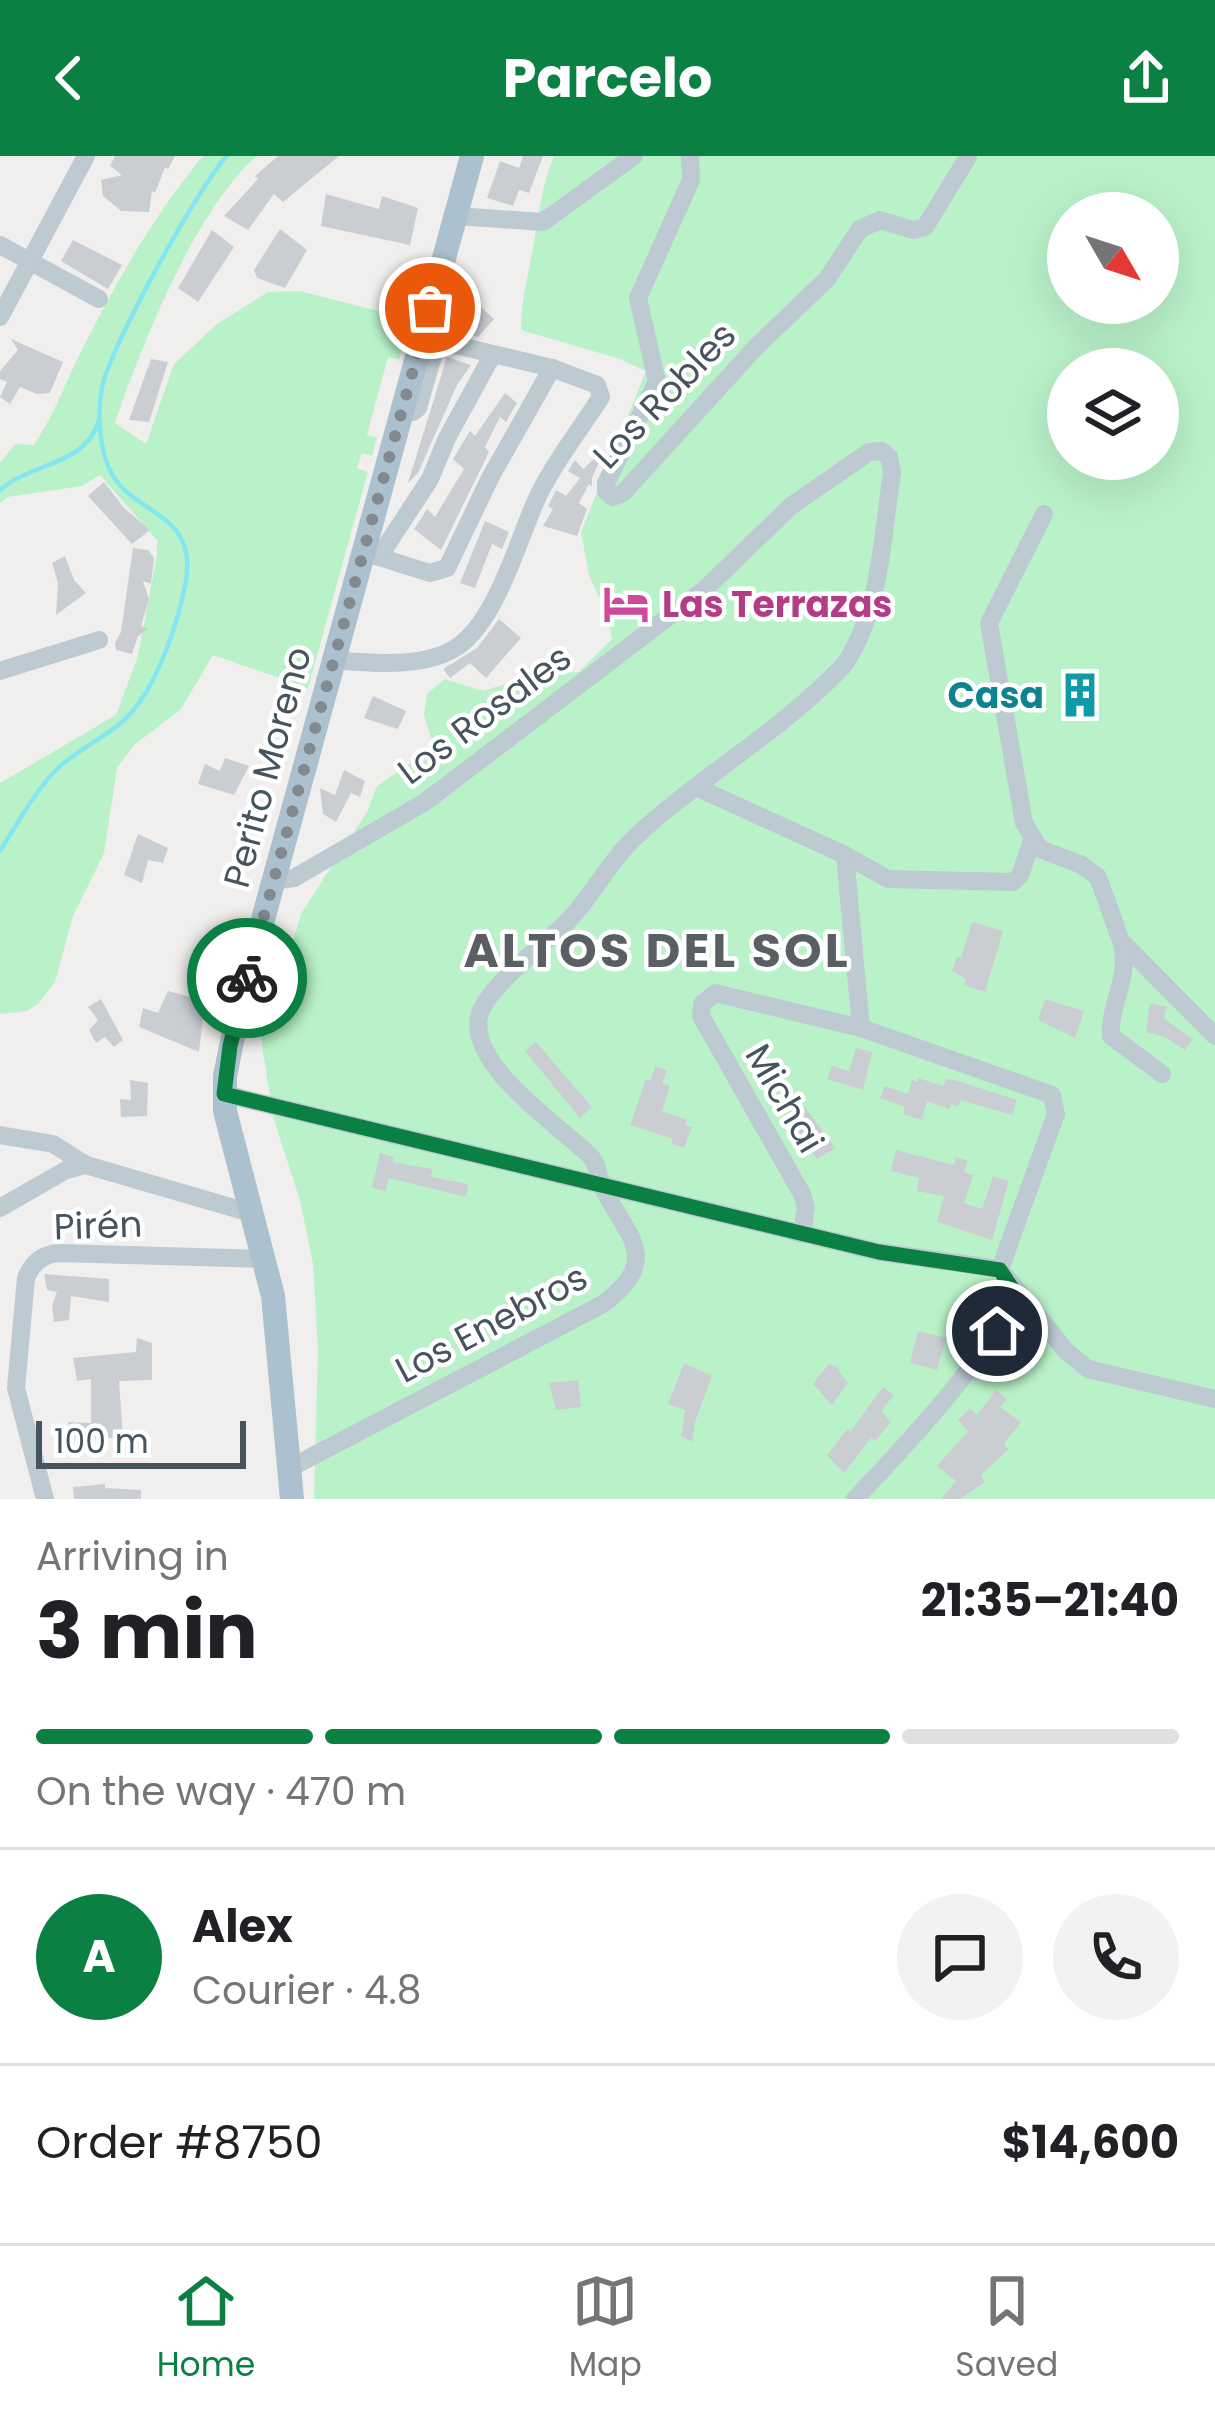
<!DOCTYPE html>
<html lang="en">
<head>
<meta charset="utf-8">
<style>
	body { margin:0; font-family:Poppins,sans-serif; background:#f2f2f2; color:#202124; height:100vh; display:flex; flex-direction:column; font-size:45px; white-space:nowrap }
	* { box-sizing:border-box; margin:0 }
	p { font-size:39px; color:#757577 }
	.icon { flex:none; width:66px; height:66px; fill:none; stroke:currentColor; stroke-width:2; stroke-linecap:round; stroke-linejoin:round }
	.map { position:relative; height:1343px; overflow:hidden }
	.drawer { display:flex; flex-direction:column; background:#fff; flex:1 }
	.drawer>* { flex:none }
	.needle { width:78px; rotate:129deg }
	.controls { position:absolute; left:1047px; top:36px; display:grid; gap:24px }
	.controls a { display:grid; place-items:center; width:132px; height:132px; border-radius:50%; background:#fff; box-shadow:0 12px 48px #0002; font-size:60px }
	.scale { position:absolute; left:36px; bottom:30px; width:210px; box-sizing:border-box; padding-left:12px; border:6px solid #45545d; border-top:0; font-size:33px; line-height:42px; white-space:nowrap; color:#45545d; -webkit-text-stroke:9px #fff; paint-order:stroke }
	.pin { position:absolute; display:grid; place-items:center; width:102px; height:102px; color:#fff; margin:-51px; border:6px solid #fff; border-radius:50%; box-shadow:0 3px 12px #0007 }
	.courier { position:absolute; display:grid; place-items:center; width:120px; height:120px; margin:-60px; border:9px solid #0b8043; border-radius:50%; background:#fff; color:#222; box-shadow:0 3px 15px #0007 }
	.head em { font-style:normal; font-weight:700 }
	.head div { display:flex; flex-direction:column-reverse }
	.head { display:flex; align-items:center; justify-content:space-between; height:204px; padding:0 36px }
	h1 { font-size:78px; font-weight:700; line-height:90px }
	.bar { display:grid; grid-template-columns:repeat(4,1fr); gap:18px 12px; align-content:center; height:144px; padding:0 36px }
	.bar i { height:15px; border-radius:9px; background:#e0e0e0 }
	.bar .active { background:#0b8043 }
	.bar p { grid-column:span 4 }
	.line { display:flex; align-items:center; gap:30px; padding:0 36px; border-top:3px solid #e0e0e0 }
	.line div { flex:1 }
	.round { display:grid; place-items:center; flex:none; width:126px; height:126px; border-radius:63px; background:#f2f2f2 }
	header { display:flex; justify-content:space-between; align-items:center; height:156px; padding:0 36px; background:#0b8043; color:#fff; font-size:54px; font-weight:700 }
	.dock { display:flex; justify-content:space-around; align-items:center; height:168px; border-top:3px solid #e0e0e0; background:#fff; font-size:33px; color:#757577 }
	.dock a { display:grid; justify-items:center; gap:6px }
	.dock .active { color:#0b8043 }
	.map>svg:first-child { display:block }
	.green { fill:#b9f2c9; fill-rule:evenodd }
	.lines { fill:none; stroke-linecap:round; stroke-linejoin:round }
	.stream { stroke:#83e6f1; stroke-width:4.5 }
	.building { fill:#caced3 }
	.minor { stroke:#bdcad1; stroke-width:18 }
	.major { stroke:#acc1cf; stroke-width:24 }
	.done { stroke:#818a90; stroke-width:12; stroke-dasharray:0 21.6 }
	.route { stroke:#0b8043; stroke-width:15 }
	.labels { text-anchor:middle; stroke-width:9; stroke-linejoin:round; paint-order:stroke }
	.street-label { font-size:36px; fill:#45545d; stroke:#fff }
	.hotel-label { font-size:36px; font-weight:bold; fill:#b23c85; stroke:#fff; text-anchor:start }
	.culture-label { font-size:36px; font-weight:bold; fill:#0d838f; stroke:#fff; text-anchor:end }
	.district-label { font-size:48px; font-weight:bold; letter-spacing:3px; fill:#5a5f63; stroke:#fff }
</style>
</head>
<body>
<header><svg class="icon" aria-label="back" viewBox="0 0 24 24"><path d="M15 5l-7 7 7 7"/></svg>Parcelo<svg class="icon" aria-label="share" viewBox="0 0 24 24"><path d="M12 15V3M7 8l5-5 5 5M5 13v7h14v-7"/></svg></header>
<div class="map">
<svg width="1215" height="1343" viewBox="0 0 1215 1343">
	<rect width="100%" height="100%" fill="#f1eeee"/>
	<g class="green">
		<path d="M 203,0 L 257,0 C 196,52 141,191 115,267 L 146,288 L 174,208 L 217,168 L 268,136 L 300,135 L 410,163 L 399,203 L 388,201 L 367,279 L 377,282 L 372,300 L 362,297 L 357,312 L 368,316 L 308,532 L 213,499 L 181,553 L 133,590 L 117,612 L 104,697 L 73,760 L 55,826 L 39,847 L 27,855 L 0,858 L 0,627 L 116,559 L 138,500 L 157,399 L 157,384 L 100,319 L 82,330 L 7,341 L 0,347 L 0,307 L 15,288 L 34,289 C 52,262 62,235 76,206 C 112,133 151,63 203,0 Z"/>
		<path d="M 554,0 L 1215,0 L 1215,1343 L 314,1343 L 318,1193 L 313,1108 L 300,1044 L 273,961 L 261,882 L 302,756 L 367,656 L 377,630 L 434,591 L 424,559 L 427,538 L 445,523 L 483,535 L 537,518 L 579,516 L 612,483 L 608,461 L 589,419 L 581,376 L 646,215 L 620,203 L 521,174 C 521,143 529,117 534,86 C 540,52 541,33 554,0 ZM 1068,57 L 1158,57 L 1158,147 L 1068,147 ZM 1068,213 L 1158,213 L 1158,303 L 1068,303 Z"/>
	</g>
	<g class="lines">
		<g class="stream">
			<path d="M 0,334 C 33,305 85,311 99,264"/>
			<path d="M 0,695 C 18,667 34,636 57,613 C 77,594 103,583 123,565 C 156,536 178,467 186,425 C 197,357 138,360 113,320 C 99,297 97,257 102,231 C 110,192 199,29 227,0"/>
		</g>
	</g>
	<g class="building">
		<polygon points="115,0 175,0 168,13 165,11 155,37 152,35 149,56 121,55 103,40 101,24 122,19 110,10"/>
		<polygon points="278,0 339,0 283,46 274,38 248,74 224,60 258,23 255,20"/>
		<polygon points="523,0 543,0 529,37 519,34 513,50 487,42 500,5 519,12"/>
		<polygon points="326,38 379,53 382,40 418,52 410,89 321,70"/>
		<polygon points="280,73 307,94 285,132 257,122 254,114"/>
		<polygon points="212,74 234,91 198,146 178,132"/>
		<polygon points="73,84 122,109 108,133 61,105"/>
		<polygon points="476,147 494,163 478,181 456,175 454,171"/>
		<polygon points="11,183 63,206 50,237 37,238 20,231 10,248 0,241 7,226 0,223 0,215 18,194"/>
		<polygon points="447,201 471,209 457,229 418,317 408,327"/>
		<polygon points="151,203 168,206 149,266 129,264"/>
		<polygon points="505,237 517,247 506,266 500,261 485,291 489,296 441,394 414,373 427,353 435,361 464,313 453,303 470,275 475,280"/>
		<polygon points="596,301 600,304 592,322 592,331 589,328 579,347 587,353 577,380 543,370 553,353 548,350 556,334 566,340 580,322 568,315 575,304 583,313"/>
		<polygon points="104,326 124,352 150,374 132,388 88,340"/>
		<polygon points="485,365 509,376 502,393 492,388 475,432 460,427"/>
		<polygon points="133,392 148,394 154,402 151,428 143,425 149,443 141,470 149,473 138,480 132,498 116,494 115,487 121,476"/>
		<polygon points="65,400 74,424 86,437 56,459 58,427 52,407"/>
		<polygon points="499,463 521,482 486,522 470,507 450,522 443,513 477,492"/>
		<polygon points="373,540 406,555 398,573 364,562"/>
		<polygon points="225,602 249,610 234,639 198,628 205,608 220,615"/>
		<polygon points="344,614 365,625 360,641 351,637 336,666 323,658 320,632 335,639"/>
		<polygon points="138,678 168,692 163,707 148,704 142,727 124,719"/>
		<polygon points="972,766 1003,775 985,836 964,829 966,823 952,815 957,801 961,802"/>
		<polygon points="168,835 212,847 209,864 203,862 199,896 139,871 143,852 158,857"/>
		<polygon points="101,843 123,884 114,891 105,881 96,887 89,874 98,864 88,851"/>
		<polygon points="1045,843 1084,855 1075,882 1038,864"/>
		<polygon points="1150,847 1167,851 1164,863 1193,883 1185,894 1165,881 1146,876"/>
		<polygon points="536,886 592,951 580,962 525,895"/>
		<polygon points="856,892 872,896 863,934 827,923 832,910 849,915"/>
		<polygon points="655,910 667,914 662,928 670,930 662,955 687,964 685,969 692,971 684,992 671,987 673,983 630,969 646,923 651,924"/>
		<polygon points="918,922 943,930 946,923 955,924 1017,944 1012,959 961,944 958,951 951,948 949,953 927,945 922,964 903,958 905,951 880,942 885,930 908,938 912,924 917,926"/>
		<polygon points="130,924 148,927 147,960 121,961 120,943 131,944"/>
		<polygon points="804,950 835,992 817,1003 787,961"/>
		<polygon points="896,994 954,1009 956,1001 968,1005 964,1016 973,1019 964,1047 982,1053 993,1020 1009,1025 992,1084 937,1066 944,1040 917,1035 919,1022 891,1015"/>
		<polygon points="380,997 394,1001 393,1006 432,1013 431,1021 468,1028 466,1041 389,1022 386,1035 372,1032"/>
		<polygon points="44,1118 109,1123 109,1146 71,1140 69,1164 54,1166 52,1150 57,1136 47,1134"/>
		<polygon points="918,1175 946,1182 937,1214 910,1207"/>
		<polygon points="137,1182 152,1187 152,1224 119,1225 123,1282 68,1282 68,1266 91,1267 91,1223 77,1225 73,1202 136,1196"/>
		<polygon points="684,1207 712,1220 695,1266 692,1286 681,1280 685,1254 668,1248"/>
		<polygon points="829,1208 836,1211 848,1227 832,1249 813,1228"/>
		<polygon points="578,1224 581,1251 556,1254 549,1227"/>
		<polygon points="883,1231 894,1239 881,1255 891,1266 875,1285 871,1282 844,1317 827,1299 848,1272 850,1276"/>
		<polygon points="996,1234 1007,1243 1000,1251 1021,1266 1004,1288 1009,1293 981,1319 985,1326 960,1343 941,1343 956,1325 937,1310 968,1275 958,1264 970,1252 977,1259"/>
		<polygon points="105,1328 105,1332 141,1334 141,1343 74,1343 73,1331"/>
	</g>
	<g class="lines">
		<g class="minor">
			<polyline points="690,0 691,24 638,142 657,226 606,327 606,335 613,341 623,337 756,191 827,123 860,73 880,64 913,74 925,71 968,1"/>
			<polyline points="456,60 543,66 634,0"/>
			<polyline points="0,89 99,143"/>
			<polyline points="0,161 86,0"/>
			<polyline points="402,254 413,256 418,252 441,172 441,163 430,151"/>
			<polyline points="1044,358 989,467 1024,667 1040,693 1082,709 1098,721 1121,785 1215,880"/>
			<polyline points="363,396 430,417 447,412 490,322 552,212"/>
			<polyline points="379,401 430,323 447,282 493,198"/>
			<path d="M 334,504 C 368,507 420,512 452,494 C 498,469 518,379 541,334 C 558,301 581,272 601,241 L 597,229 L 552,212 L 438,185"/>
			<polyline points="0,515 99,484"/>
			<polyline points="696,631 845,699 888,723 1013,726 1020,719 1032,685"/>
			<polyline points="845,699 861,872"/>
			<path d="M 273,725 L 294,722 L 425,646 L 705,433 L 791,350 L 869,296 L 881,295 L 889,301 L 892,317 C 882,381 881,455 844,509 C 782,575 699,621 633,683 C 607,708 591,743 565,768 C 543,789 484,834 479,861 C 469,911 559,969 589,999 C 599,1008 597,1020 603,1032 C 626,1079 664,1103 603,1148 L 290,1312"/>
			<path d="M 1122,789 C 1130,823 1109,848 1111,880 L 1162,918"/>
			<polyline points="224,938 879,1096 1000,1113 1066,1195 1088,1213 1215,1243"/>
			<polyline points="0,979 53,988 86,1009"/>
			<polyline points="0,1052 66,1014 86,1009 251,1057"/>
			<polyline points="802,1078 806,1051 802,1038 701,860 702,848 715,837 861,872 1052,939 1056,958 1000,1113"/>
			<path d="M 45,1343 L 16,1232 L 26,1122 C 32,1107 43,1098 59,1097 L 265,1103"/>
			<path d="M 855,1343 C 909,1286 981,1209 1017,1140"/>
		</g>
		<polyline class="major" points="292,1343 273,1140 225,955 225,920 239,851 472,0"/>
	</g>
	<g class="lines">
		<polyline class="done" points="247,822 430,152"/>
		<polyline class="route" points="247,822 230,890 224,938 879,1096 1000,1114 1017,1140 997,1175"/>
	</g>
	<defs>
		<g id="hotel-bare" transform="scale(3.6)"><path d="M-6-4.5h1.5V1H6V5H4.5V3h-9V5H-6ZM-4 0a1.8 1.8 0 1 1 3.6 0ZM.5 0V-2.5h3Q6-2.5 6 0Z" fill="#d1479c" stroke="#fff" stroke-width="2.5" paint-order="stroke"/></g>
		<g id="building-bare" transform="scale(3.6)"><path d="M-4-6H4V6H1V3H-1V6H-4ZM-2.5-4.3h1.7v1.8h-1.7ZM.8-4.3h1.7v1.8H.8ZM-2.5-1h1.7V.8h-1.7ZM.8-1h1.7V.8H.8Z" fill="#0f9aa8" stroke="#fff" stroke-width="2.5" paint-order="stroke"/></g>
	</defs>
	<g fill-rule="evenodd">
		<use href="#hotel-bare" x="626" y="448"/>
		<use href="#building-bare" x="1080" y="539"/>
	</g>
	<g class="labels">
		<g class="street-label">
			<text transform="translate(664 239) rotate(-46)" y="13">Los Robles</text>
			<text transform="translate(484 558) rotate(-37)" y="13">Los Rosales</text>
			<text transform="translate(267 611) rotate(-75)" y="13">Perito Moreno</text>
			<text transform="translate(785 942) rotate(60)" y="13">Michai</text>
			<text transform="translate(98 1069) rotate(-2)" y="13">Pirén</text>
			<text transform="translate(491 1167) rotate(-28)" y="13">Los Enebros</text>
		</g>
		<g class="hotel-label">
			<text x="662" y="461">Las Terrazas</text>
		</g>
		<g class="culture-label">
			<text x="1044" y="552">Casa</text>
		</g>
		<g class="district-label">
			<text x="657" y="811">ALTOS DEL SOL</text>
		</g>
	</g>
</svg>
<div class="controls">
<a><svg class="needle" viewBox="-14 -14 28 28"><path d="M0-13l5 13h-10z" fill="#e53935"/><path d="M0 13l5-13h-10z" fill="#757577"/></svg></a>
<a><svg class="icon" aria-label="layers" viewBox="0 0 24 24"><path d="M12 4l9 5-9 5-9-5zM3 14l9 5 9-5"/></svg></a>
</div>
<div class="scale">100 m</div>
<div class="pin" style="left:430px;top:152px;background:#ea580c"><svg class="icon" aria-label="bag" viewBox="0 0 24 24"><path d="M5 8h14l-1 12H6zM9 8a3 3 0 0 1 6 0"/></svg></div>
<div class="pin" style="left:997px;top:1175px;background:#1f2937"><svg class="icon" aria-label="home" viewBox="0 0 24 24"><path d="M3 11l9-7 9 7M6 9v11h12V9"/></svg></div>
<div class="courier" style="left:247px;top:822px"><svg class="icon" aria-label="bike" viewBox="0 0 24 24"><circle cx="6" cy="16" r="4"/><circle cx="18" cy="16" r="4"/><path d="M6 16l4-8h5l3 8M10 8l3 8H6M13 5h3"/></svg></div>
</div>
<section class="drawer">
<div class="head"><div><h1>3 min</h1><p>Arriving in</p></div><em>21:35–21:40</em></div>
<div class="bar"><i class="active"></i><i class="active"></i><i class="active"></i><i></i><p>On the way · 470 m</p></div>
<div class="line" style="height:216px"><b class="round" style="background:#0b8043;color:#fff">A</b><div><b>Alex</b><p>Courier · 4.8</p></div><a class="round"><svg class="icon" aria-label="chat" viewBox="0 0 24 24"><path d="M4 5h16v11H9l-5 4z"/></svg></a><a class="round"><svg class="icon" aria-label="phone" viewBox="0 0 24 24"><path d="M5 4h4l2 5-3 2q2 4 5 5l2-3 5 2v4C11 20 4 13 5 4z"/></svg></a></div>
<div class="line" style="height:156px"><div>Order #8750</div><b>$14,600</b></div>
</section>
<nav class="dock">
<a class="active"><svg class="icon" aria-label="home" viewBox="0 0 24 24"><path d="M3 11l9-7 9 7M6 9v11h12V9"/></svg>Home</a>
<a><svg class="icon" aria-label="map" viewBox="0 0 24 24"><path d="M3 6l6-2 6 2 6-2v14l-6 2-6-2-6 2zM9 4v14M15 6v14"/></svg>Map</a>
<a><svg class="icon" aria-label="saved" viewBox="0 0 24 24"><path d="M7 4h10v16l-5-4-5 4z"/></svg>Saved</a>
</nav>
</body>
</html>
